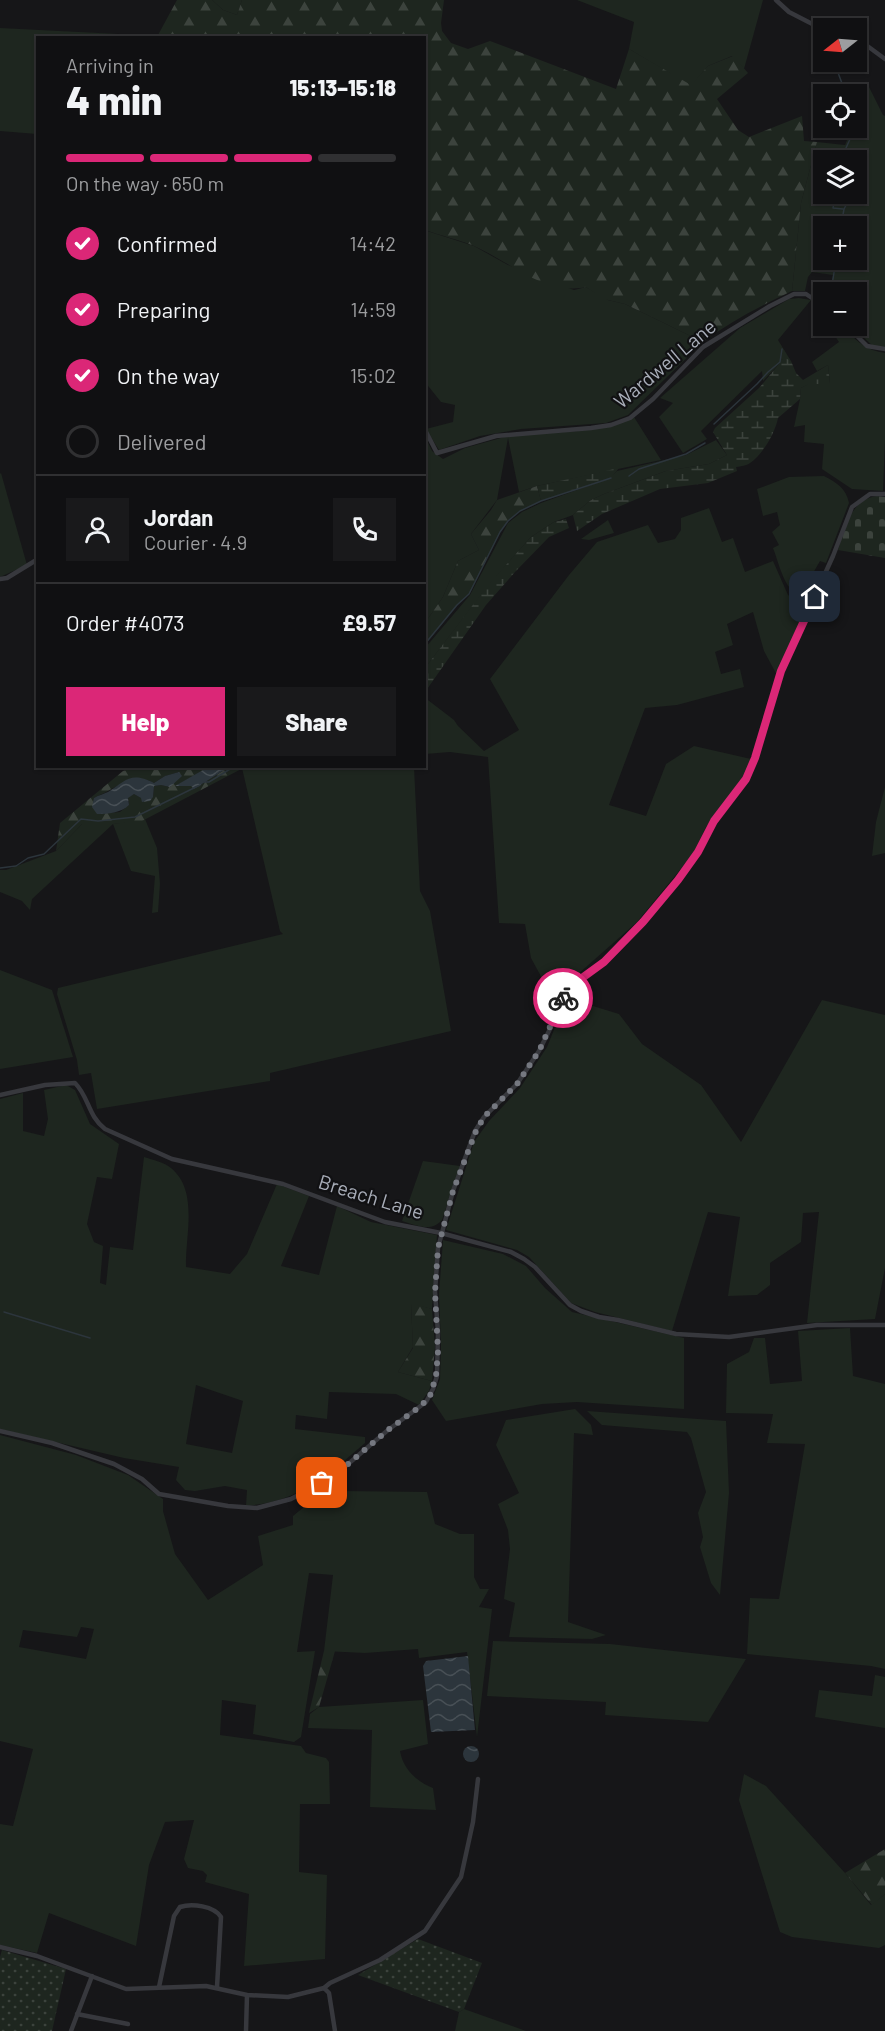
<!DOCTYPE html>
<html lang="en">
<head>
<meta charset="utf-8">
<style>
	body { margin:0; font-family:Barlow,sans-serif; background:#19191b; color:#f1f3f6; height:100vh; display:flex; flex-direction:column; font-size:22px; white-space:nowrap }
	* { box-sizing:border-box; margin:0 }
	p { font-size:20px; color:#9c9d9f }
	.icon { flex:none; width:33px; height:33px; fill:none; stroke:currentColor; stroke-width:2; stroke-linecap:round; stroke-linejoin:round }
	.map { position:relative; flex:1; overflow:hidden }
	.sheet { position:absolute; left:36px; top:36px; width:390px; height:732px; display:flex; flex-direction:column; background:#101012; border-radius:0px; box-shadow:0 2px 4px #0004,0 0 0 2px #303032 }
	.sheet>* { flex:none }
	.needle { width:39px; rotate:253deg }
	.tools { position:absolute; left:813px; top:18px; display:grid; gap:12px }
	.tools a { display:grid; place-items:center; width:54px; height:54px; border-radius:0px; background:#101012; box-shadow:0 2px 4px #0004,0 0 0 2px #303032; font-size:30px }
	.pin { position:absolute; display:grid; place-items:center; width:51px; height:51px; color:#fff; margin:-26px; border-radius:12px; box-shadow:0 3px 9px #0006 }
	.courier { position:absolute; display:grid; place-items:center; width:60px; height:60px; margin:-30px; border:4px solid #db2777; border-radius:50%; background:#fff; color:#222; box-shadow:0 2px 8px #0007 }
	.summary em { font-style:normal; font-weight:800 }
	.summary div { display:flex; flex-direction:column-reverse }
	.summary { display:flex; align-items:center; justify-content:space-between; height:102px; padding:0 30px }
	h1 { font-size:39px; font-weight:800; line-height:45px }
	.bar { display:grid; grid-template-columns:repeat(4,1fr); gap:9px 6px; align-content:center; height:72px; padding:0 30px }
	.bar i { height:8px; border-radius:4px; background:#303032 }
	.bar .active { background:#db2777 }
	.bar p { grid-column:span 4 }
	.line { display:flex; align-items:center; gap:15px; padding:0 30px; border-top:2px solid #303032 }
	.line div { flex:1 }
	.round { display:grid; place-items:center; flex:none; width:63px; height:63px; border-radius:0px; background:#19191b }
	ol { padding:0 30px; list-style:none }
	li { display:flex; align-items:center; gap:18px; height:66px }
	li p { margin-inline-start:auto }
	li .icon { padding:6px; border-radius:50%; background:#db2777; color:#fff; stroke-width:4 }
	li:last-child { color:#9c9d9f }
	li i { width:33px; height:33px; border:3px solid #303032; border-radius:50% }
	.button { display:flex; gap:12px; margin-top:auto; padding:12px 30px }
	.button a { flex:1; height:69px; border-radius:0px; background:#db2777; color:#fff; font-size:24px; font-weight:800; line-height:69px; text-align:center }
	.button a+a { background:#19191b; color:#f1f3f6 }
	.map>svg:first-child { display:block }
	.green { fill:#1e261f; fill-rule:evenodd }
	.forest { fill:url(#forest-firs); fill-rule:evenodd }
	.wetland { fill:url(#wetland-marsh) }
	.cemetery { fill:url(#cemetery-stones) }
	.park { fill:url(#park-dots) }
	.water { fill:url(#water-waves) }
	.lines { fill:none; stroke-linecap:round; stroke-linejoin:round }
	.stream { stroke:#2c353c; stroke-width:1.5 }
	.minor { stroke:#37383d; stroke-width:4.5 }
	.done { stroke:#757880; stroke-width:6; stroke-dasharray:0 10.8 }
	.route { stroke:#db2777; stroke-width:8 }
	.labels { text-anchor:middle; stroke-width:4.5; stroke-linejoin:round; paint-order:stroke }
	.street-label { font-size:20px; fill:#a8adb8; stroke:#111113 }
</style>
</head>
<body>
<div class="map">
<svg width="885" height="2031" viewBox="0 0 885 2031">
	<defs>
		<pattern id="forest-firs" width="22" height="20" patternUnits="userSpaceOnUse" patternTransform="scale(1.5)"><rect width="22" height="20" fill="#1e261f"/><path d="M5 1l3.5 6h-7zM16 11l3.5 6h-7z" fill="#3c433d"/></pattern>
		<pattern id="wetland-marsh" width="20" height="14" patternUnits="userSpaceOnUse" patternTransform="scale(1.5)"><rect width="20" height="14" fill="#1e261f"/><path d="M1 5h8M5 5V1M11 12h8M15 12V8" fill="none" stroke="#3c433d"/></pattern>
		<pattern id="cemetery-stones" width="16" height="16" patternUnits="userSpaceOnUse" patternTransform="scale(1.5)"><rect width="16" height="16" fill="#1e261f"/><path d="M2 7V4a2 2 0 0 1 4 0v3zM10 15v-3a2 2 0 0 1 4 0v3z" fill="#3c433d"/></pattern>
		<pattern id="park-dots" width="8" height="8" patternUnits="userSpaceOnUse" patternTransform="scale(1.5)"><rect width="8" height="8" fill="#1e261f"/><path d="M2 2h.1M6 6h.1" fill="none" stroke="#3c433d" stroke-width="1.8" stroke-linecap="round"/></pattern>
		<pattern id="water-waves" width="16" height="10" patternUnits="userSpaceOnUse" patternTransform="scale(1.5)"><rect width="16" height="10" fill="#2c353c"/><path d="M0 5q4-4 8 0t8 0" fill="none" stroke="#485056"/></pattern>
	</defs>
	<rect width="100%" height="100%" fill="#161618"/>
	<g class="green">
		<polygon points="212,0 242,0 237,15 223,10"/>
		<polygon points="577,0 763,0 744,69 732,56 708,66 691,86 629,49 634,22"/>
		<polygon points="0,28 158,36 157,38 38,38 37,134 0,131"/>
		<path d="M 868,85 L 883,115 L 885,116 L 885,347 L 873,346 L 851,326 L 856,326 L 856,292 L 830,292 L 833,275 L 812,272 L 808,277 L 805,291 L 792,291 L 801,203 L 817,142 L 845,145 L 852,128 L 856,128 L 856,94 L 849,94 L 848,91 ZM 824,160 L 856,160 L 856,194 L 824,194 ZM 824,226 L 856,226 L 856,260 L 824,260 Z"/>
		<polygon points="424,230 474,246 508,265 574,290 586,287 608,300 625,304 703,342 628,415 606,423 521,429 480,436 439,450 426,429 453,422 455,405 441,402 425,382"/>
		<polygon points="799,298 811,300 778,340 791,361 785,359 781,360 779,364 763,381 762,371 701,431 707,439 683,453 659,417 673,403 660,398 740,328 789,299"/>
		<path d="M 844,329 C 856,340 867,351 885,353 L 885,440 L 883,491 L 852,489 L 822,469 L 824,444 L 804,442 L 805,425 L 794,427 L 800,399 L 801,388 L 808,384 L 830,384 L 828,365 L 817,371 L 812,362 L 839,342 L 835,336 Z"/>
		<polygon points="634,417 661,460 537,486 519,492 508,438 497,500 471,534 479,550 458,561 443,597 425,623 424,434 432,451 443,459 465,448 508,436 578,431"/>
		<polygon points="716,440 727,455 709,464 666,471 604,494 591,500 573,515 554,522 531,537 488,586 425,668 425,648 470,595 508,523 522,512 541,503 610,478 617,471 686,455"/>
		<polygon points="1,473 27,565 0,577 0,474"/>
		<path d="M 824,476 C 837,483 846,488 849,503 L 826,563 L 820,561 L 800,596 C 784,590 779,563 773,548 L 779,545 L 772,532 L 780,525 L 777,512 L 763,516 L 757,489 L 789,477 Z"/>
		<polygon points="709,508 722,542 733,538 745,572 773,561 788,595 807,607 795,631 778,677 764,651 753,612 727,624 733,645 715,652 721,674 740,669 744,687 677,705 645,708 609,805 646,816 666,764 694,746 751,759 745,776 706,827 693,854 637,922 569,982 555,1002 531,958 525,924 499,923 488,757 450,752 425,754 424,697 454,720 458,726 484,751 519,730 490,679 569,575 597,542 648,525 658,543 675,539 681,530 681,518"/>
		<polygon points="608,520 614,533 589,540 581,539"/>
		<polygon points="245,766 414,767 420,891 430,911 451,1031 270,1073 270,1081 97,1109 91,1073 79,1075 77,1060 57,994 58,988 283,934 280,931 242,768"/>
		<polygon points="885,787 885,853 872,856 876,822"/>
		<polygon points="145,819 157,848 160,884 158,912 152,913 155,876 131,871 113,824 32,899 30,910 22,901 0,892 0,870 6,870 56,851 82,824 113,824"/>
		<polygon points="0,970 52,990 73,1057 0,1069"/>
		<polygon points="567,998 619,1014 642,1044 701,1085 741,1142 822,1000 885,1015 885,1268 875,1319 807,1323 819,1212 803,1213 801,1242 770,1263 770,1285 757,1295 728,1296 740,1217 708,1212 672,1331 595,1312 571,1303 529,1257 517,1250 446,1230 474,1142 489,1121 520,1088 547,1047"/>
		<path d="M 66,1085 L 75,1090 L 90,1124 L 119,1144 L 112,1179 L 97,1177 L 87,1224 L 94,1242 L 103,1246 L 100,1283 L 106,1285 L 110,1247 L 133,1250 L 144,1157 C 153,1160 164,1162 171,1168 C 199,1191 185,1236 186,1267 L 230,1274 L 247,1254 L 277,1184 L 309,1196 L 281,1266 L 319,1275 L 337,1206 L 371,1222 L 437,1235 L 432,1309 L 411,1304 L 413,1347 L 398,1372 L 432,1381 L 429,1391 L 419,1405 L 396,1394 L 329,1392 L 327,1419 L 296,1415 L 295,1429 L 365,1437 L 365,1443 C 325,1477 301,1501 246,1506 L 247,1490 L 225,1486 L 195,1491 L 185,1490 L 176,1480 L 179,1467 L 124,1458 L 0,1429 L 0,1099 L 23,1093 L 23,1131 L 44,1136 L 48,1119 L 44,1090 ZM 196,1385 L 243,1401 L 232,1453 L 186,1444 Z"/>
		<path d="M 423,1161 L 460,1166 L 442,1220 C 431,1233 416,1225 402,1221 Z"/>
		<polygon points="443,1240 503,1254 526,1266 545,1288 572,1312 684,1338 684,1409 577,1402 542,1404 446,1421 432,1400 440,1379 441,1346 439,1294"/>
		<polygon points="850,1328 853,1376 885,1384 885,1669 871,1666 747,1654 750,1598 779,1599 805,1444 767,1443 773,1414 726,1413 727,1364 749,1352 754,1338 765,1338 770,1384 802,1381 798,1331"/>
		<polygon points="575,1409 591,1425 593,1435 574,1433 568,1622 606,1635 592,1639 509,1637 515,1603 504,1599 510,1549 508,1530 498,1504 519,1493 496,1445 506,1420"/>
		<polygon points="587,1411 726,1421 729,1493 720,1595 711,1583 700,1547 703,1537 698,1513 706,1492 691,1438 687,1432 602,1425"/>
		<path d="M 0,1435 L 76,1455 L 128,1475 L 163,1499 L 163,1511 L 175,1554 L 208,1600 L 263,1565 L 258,1536 L 293,1525 L 293,1516 L 310,1502 L 339,1486 L 340,1491 L 427,1492 L 435,1524 L 460,1534 L 474,1534 L 474,1577 L 480,1589 L 489,1589 L 479,1607 L 492,1609 L 477,1737 L 467,1652 L 419,1658 L 418,1649 L 365,1653 L 324,1651 L 333,1575 L 309,1573 L 297,1652 L 315,1651 L 301,1737 L 294,1742 L 253,1734 L 256,1705 L 222,1700 L 220,1735 L 301,1746 L 306,1753 L 326,1758 L 329,1762 L 330,1804 L 300,1804 L 299,1872 L 327,1875 L 325,1959 L 244,1966 L 249,1894 L 205,1882 L 207,1875 L 203,1871 L 188,1868 L 184,1859 L 194,1820 L 165,1822 L 149,1865 L 136,1946 L 49,1913 L 37,1953 L 0,1945 L 0,1824 L 13,1826 L 33,1749 L 0,1741 ZM 81,1627 L 94,1629 L 86,1659 L 19,1647 L 23,1630 L 77,1637 Z"/>
		<polygon points="493,1641 610,1644 746,1659 708,1722 605,1715 606,1702 487,1696"/>
		<polygon points="875,1675 885,1677 885,1728 815,1717 819,1690 872,1696"/>
		<path d="M 423,1700 L 428,1744 L 400,1751 C 403,1769 417,1782 433,1788 L 436,1810 L 370,1807 L 372,1730 L 308,1728 L 310,1714 L 319,1707 Z"/>
		<polygon points="744,1774 766,1786 845,1873 871,1905 885,1894 885,1945 879,1948 792,1937 780,1932 739,1800"/>
		<polygon points="464,2009 526,2031 455,2031 459,2012"/>
	</g>
	<g class="forest">
		<path d="M 177,0 L 212,0 L 223,10 L 237,15 L 242,0 L 444,0 L 441,23 L 442,31 L 451,43 L 468,49 L 490,41 L 616,89 L 629,49 L 691,85 L 708,66 L 733,56 L 748,73 L 717,99 L 738,130 L 749,137 L 802,116 L 804,141 L 817,142 L 801,203 L 792,291 C 760,306 731,321 703,342 L 625,304 L 604,299 L 586,287 C 545,296 509,261 474,246 C 458,239 441,236 425,230 L 424,38 L 157,37 Z"/>
		<polygon points="537,486 541,501 520,511 508,521 500,532 469,594 457,605 425,645 425,623 443,597 458,561 479,550 471,534 491,510 497,500"/>
		<path d="M 138,767 L 210,767 L 175,786 L 192,786 L 194,789 L 229,767 L 245,767 L 142,821 L 113,824 L 82,824 L 56,851 L 60,823 L 123,771 ZM 179,772 L 170,787 L 161,785 L 154,786 L 153,797 L 141,798 L 134,794 L 128,797 L 129,805 L 120,812 L 111,813 L 94,798 C 99,795 103,794 108,791 C 123,783 136,773 154,783 L 165,776 Z"/>
		<polygon points="411,1303 432,1309 435,1347 432,1381 398,1372 413,1348"/>
		<polygon points="324,1651 335,1651 319,1707 309,1713"/>
		<polygon points="885,1849 885,1894 872,1905 845,1873"/>
	</g>
	<g class="wetland">
		<path d="M 785,358 L 791,361 L 796,373 L 803,380 L 828,365 L 830,384 L 809,384 L 801,388 L 800,399 L 778,418 C 775,433 763,454 750,463 C 746,466 741,466 736,467 L 737,471 L 708,483 L 660,489 L 602,514 L 577,531 L 573,515 L 591,500 L 604,494 L 666,471 L 709,464 L 727,455 L 713,432 L 715,428 L 759,388 L 779,364 L 781,360 Z"/>
		<polygon points="619,468 611,478 541,501 537,486"/>
		<polygon points="566,519 569,528 549,537 515,572 486,605 425,692 425,668 488,585 531,537 554,522"/>
	</g>
	<path class="cemetery" d="M 877,496 L 885,497 L 885,558 L 838,550 C 846,527 850,500 877,496 Z"/>
	<g class="park">
		<polygon points="418,1939 482,1963 464,2009 459,2012 358,1975"/>
		<polygon points="2,1950 66,1969 52,2031 0,2031 0,1957"/>
	</g>
	<g class="water">
		<polygon points="210,766 229,767 194,789 191,786 175,786"/>
		<path d="M 179,772 L 182,776 L 170,787 L 161,785 L 154,786 L 153,797 L 150,801 L 142,802 L 141,798 L 134,794 L 128,798 L 129,805 C 121,813 108,814 97,814 L 92,807 L 94,798 C 99,795 104,794 108,792 C 126,781 130,771 154,783 L 165,776 Z"/>
		<polygon points="468,1656 475,1730 431,1732 423,1666 426,1661"/>
		<circle cx="471" cy="1754" r="8"/>
	</g>
	<g class="lines">
		<g class="stream">
			<polyline points="834,62 846,94"/>
			<polyline points="843,160 846,148 855,128"/>
			<polyline points="856,180 864,166"/>
			<polyline points="836,194 833,208 843,209"/>
			<polyline points="841,226 844,209 852,194"/>
			<polyline points="836,260 832,285 848,292"/>
			<polyline points="714,424 757,384 768,372 780,362 782,349"/>
			<polyline points="629,476 639,469 686,454 705,443"/>
			<polyline points="424,645 457,605 469,594 500,532 508,521 520,511 541,501 611,478"/>
			<polyline points="204,782 209,782 235,766"/>
			<polyline points="0,868 16,866 28,858 44,854 81,819 98,821 135,817 200,785"/>
			<polyline points="4,1312 90,1338"/>
		</g>
		<g class="minor">
			<polyline points="776,0 789,12 824,30"/>
			<polyline points="856,41 866,45 885,59"/>
			<polyline points="847,326 867,346 885,349"/>
			<polyline points="424,428 437,453 496,436 591,428 611,425 630,418 653,399 703,347 770,306 794,294 806,294 824,306"/>
			<polyline points="0,579 7,578 38,559"/>
			<path d="M 0,1095 L 45,1085 L 75,1083 C 89,1097 88,1116 105,1129 L 172,1159 L 283,1184 L 385,1222 L 441,1233 L 511,1252 L 524,1259 L 535,1267 L 570,1305 L 581,1311 L 599,1317 L 618,1320 L 676,1334 L 729,1337 L 817,1325 L 885,1325"/>
			<polyline points="0,1431 52,1443 114,1464 142,1479 159,1494 228,1506 257,1508 291,1499 334,1476 388,1430 426,1402 433,1389 437,1376 438,1332 435,1292 438,1248 453,1191 475,1131 484,1117 517,1084 539,1051 550,1029 557,1008 571,986 604,962 643,923 678,880 697,852 714,821 746,779 755,758 781,671 833,556 852,507 870,494 885,494"/>
			<polyline points="0,1947 37,1956 126,1989 206,1986 247,1995 288,1997 324,1988 329,1993 335,2031"/>
			<path d="M 159,1987 L 174,1916 L 180,1907 C 192,1903 214,1906 221,1917 L 217,1987"/>
			<polyline points="324,1988 330,1983 380,1960 425,1931 461,1877 473,1822 478,1779"/>
			<polyline points="77,2014 128,2024"/>
			<polyline points="71,2031 92,1976"/>
			<polyline points="246,2031 247,1995"/>
		</g>
	</g>
	<g class="lines">
		<polyline class="done" points="322,1483 334,1476 388,1430 421,1406 430,1396 436,1376 438,1351 435,1292 438,1248 453,1191 476,1131 484,1117 517,1084 539,1051 563,998"/>
		<polyline class="route" points="563,998 571,986 604,962 643,922 678,880 698,852 714,821 746,779 755,758 781,671 815,597"/>
	</g>
	<g class="labels">
		<g class="street-label">
			<text transform="translate(665 364) rotate(-40)" y="7">Wardwell Lane</text>
			<text transform="translate(371 1197) rotate(17)" y="7">Breach Lane</text>
		</g>
	</g>
</svg>
<div class="tools">
<a><svg class="needle" viewBox="-14 -14 28 28"><path d="M0-13l5 13h-10z" fill="#e53935"/><path d="M0 13l5-13h-10z" fill="#9c9d9f"/></svg></a>
<a><svg class="icon" aria-label="locate" viewBox="0 0 24 24"><circle cx="12" cy="12" r="6"/><path d="M12 2v4M12 18v4M2 12h4M18 12h4"/></svg></a>
<a><svg class="icon" aria-label="layers" viewBox="0 0 24 24"><path d="M12 4l9 5-9 5-9-5zM3 14l9 5 9-5"/></svg></a>
<a>+</a>
<a>−</a>
</div>
<div class="pin" style="left:322px;top:1483px;background:#ea580c"><svg class="icon" aria-label="bag" viewBox="0 0 24 24"><path d="M5 8h14l-1 12H6zM9 8a3 3 0 0 1 6 0"/></svg></div>
<div class="pin" style="left:815px;top:597px;background:#1f2937"><svg class="icon" aria-label="home" viewBox="0 0 24 24"><path d="M3 11l9-7 9 7M6 9v11h12V9"/></svg></div>
<div class="courier" style="left:563px;top:998px"><svg class="icon" aria-label="bike" viewBox="0 0 24 24"><circle cx="6" cy="16" r="4"/><circle cx="18" cy="16" r="4"/><path d="M6 16l4-8h5l3 8M10 8l3 8H6M13 5h3"/></svg></div>
<section class="sheet">
<div class="summary"><div><h1>4 min</h1><p>Arriving in</p></div><em>15:13–15:18</em></div>
<div class="bar"><i class="active"></i><i class="active"></i><i class="active"></i><i></i><p>On the way · 650 m</p></div>
<ol>
<li><svg class="icon" aria-label="check" viewBox="0 0 24 24"><path d="M5 12l5 5 9-10"/></svg>Confirmed<p>14:42</p></li>
<li><svg class="icon" aria-label="check" viewBox="0 0 24 24"><path d="M5 12l5 5 9-10"/></svg>Preparing<p>14:59</p></li>
<li><svg class="icon" aria-label="check" viewBox="0 0 24 24"><path d="M5 12l5 5 9-10"/></svg>On the way<p>15:02</p></li>
<li><i></i>Delivered</li>
</ol>
<div class="line" style="height:108px"><a class="round"><svg class="icon" aria-label="person" viewBox="0 0 24 24"><circle cx="12" cy="8" r="4"/><path d="M4 21q1-7 8-7t8 7"/></svg></a><div><b>Jordan</b><p>Courier · 4.9</p></div><a class="round"><svg class="icon" aria-label="phone" viewBox="0 0 24 24"><path d="M5 4h4l2 5-3 2q2 4 5 5l2-3 5 2v4C11 20 4 13 5 4z"/></svg></a></div>
<div class="line" style="height:78px"><div>Order #4073</div><b>£9.57</b></div>
<div class="button"><a>Help</a><a>Share</a></div>
</section>
</div>
</body>
</html>
